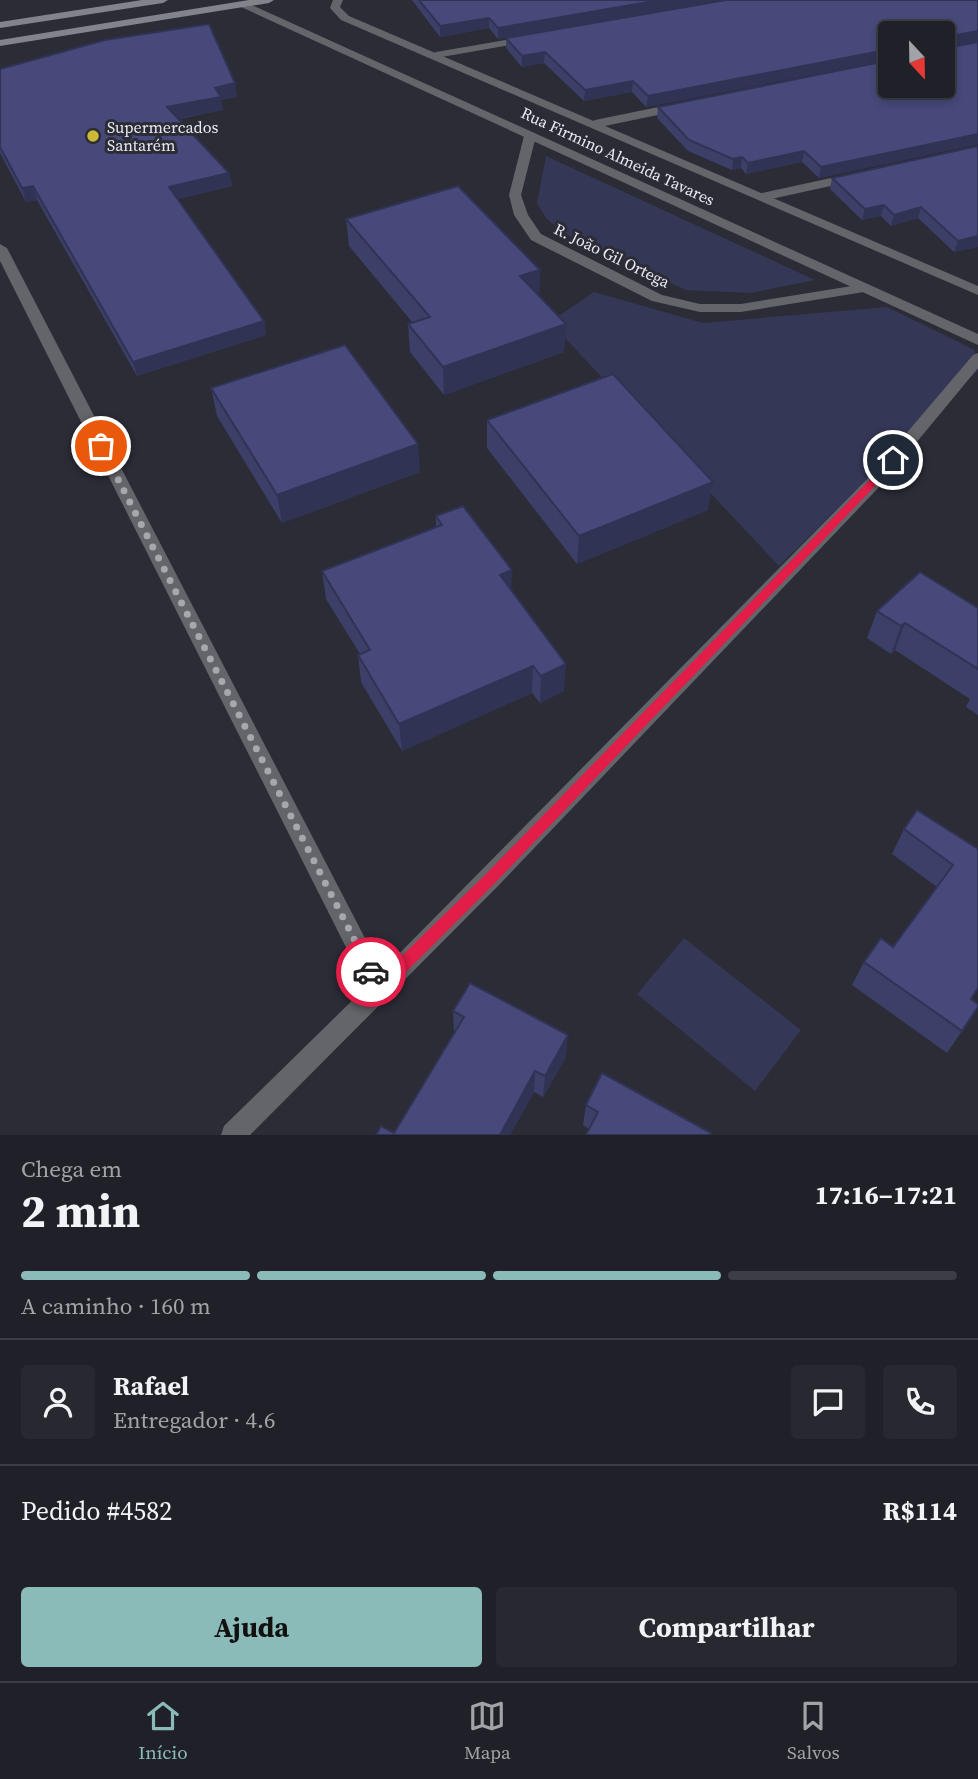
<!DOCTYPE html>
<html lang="pt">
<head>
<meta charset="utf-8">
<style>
	body { margin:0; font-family:"Source Serif 4",serif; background:#282930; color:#f1f3f6; height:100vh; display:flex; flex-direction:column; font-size:26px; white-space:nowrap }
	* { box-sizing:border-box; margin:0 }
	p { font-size:23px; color:#a2a3a8 }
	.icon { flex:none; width:38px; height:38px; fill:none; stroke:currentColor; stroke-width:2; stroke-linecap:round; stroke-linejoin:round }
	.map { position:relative; height:1135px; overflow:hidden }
	.side { display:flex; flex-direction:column; background:#202128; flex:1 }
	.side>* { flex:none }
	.needle { width:46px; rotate:158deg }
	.controls { position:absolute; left:878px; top:21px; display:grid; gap:14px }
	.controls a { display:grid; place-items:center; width:77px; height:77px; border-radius:7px; background:#202128; box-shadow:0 4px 10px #0003,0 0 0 2px #3d3e45; font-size:35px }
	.pin { position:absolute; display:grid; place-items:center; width:60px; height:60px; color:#fff; margin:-30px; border:4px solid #fff; border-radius:50%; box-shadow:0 2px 7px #0007 }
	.courier { position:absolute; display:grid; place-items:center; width:70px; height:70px; margin:-35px; border:5px solid #e11d48; border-radius:50%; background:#fff; color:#222; box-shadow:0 2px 9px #0007 }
	.headline em { font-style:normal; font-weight:700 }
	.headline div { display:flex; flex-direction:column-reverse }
	.headline { display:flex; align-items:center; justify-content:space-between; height:119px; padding:0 21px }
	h1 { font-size:46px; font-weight:700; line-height:52px }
	.bar { display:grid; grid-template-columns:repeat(4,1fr); gap:10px 7px; align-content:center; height:84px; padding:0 21px }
	.bar i { height:9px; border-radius:5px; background:#3d3e45 }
	.bar .current { background:#8bbbb9 }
	.bar p { grid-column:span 4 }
	.line { display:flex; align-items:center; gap:18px; padding:0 21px; border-top:2px solid #3d3e45 }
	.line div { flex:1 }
	.round { display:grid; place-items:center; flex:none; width:74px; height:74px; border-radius:7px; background:#282930 }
	.cta { display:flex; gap:14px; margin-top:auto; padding:14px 21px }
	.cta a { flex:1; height:80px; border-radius:7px; background:#8bbbb9; color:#111; font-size:28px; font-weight:700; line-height:80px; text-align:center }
	.cta a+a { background:#282930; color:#f1f3f6 }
	.tabs { display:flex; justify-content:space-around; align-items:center; height:98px; border-top:2px solid #3d3e45; background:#202128; font-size:19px; color:#a2a3a8 }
	.tabs a { display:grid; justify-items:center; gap:4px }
	.tabs .current { color:#8bbbb9 }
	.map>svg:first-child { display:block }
	.green { fill:#353757 }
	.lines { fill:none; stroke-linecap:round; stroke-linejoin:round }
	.minor { fill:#64656a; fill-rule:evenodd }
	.tertiary { fill:#64656a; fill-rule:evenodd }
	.secondary { fill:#82838b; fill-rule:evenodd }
	.wall { fill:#3c3f68 }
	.shaded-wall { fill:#313355 }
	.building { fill:#464979; stroke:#313355; stroke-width:2 }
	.route { fill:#e11d48 }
	.done { stroke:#a6a8b0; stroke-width:7; stroke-dasharray:0 12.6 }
	.poi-dot { fill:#cdb938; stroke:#2b2c36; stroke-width:2.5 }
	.labels { text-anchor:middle; stroke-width:6; stroke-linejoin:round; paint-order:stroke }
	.far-poi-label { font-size:16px; fill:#e9eaf1; stroke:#2b2c36; text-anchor:start }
	.far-street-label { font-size:16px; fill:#e9eaf1; stroke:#2b2c36 }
</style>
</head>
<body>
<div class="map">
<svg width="978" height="1135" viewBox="0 0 978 1135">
	<rect width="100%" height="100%" fill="#2b2c36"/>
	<g class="green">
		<polygon points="546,156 815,280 751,293 686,290 565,234 546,218 537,203"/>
		<polygon points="594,292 703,323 887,307 975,350 978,370 779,566 550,322"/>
		<polygon points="684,938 801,1030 755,1091 637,994"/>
	</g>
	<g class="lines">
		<g class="minor">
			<polygon points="529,36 534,39 533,41 436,58 430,55 436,52"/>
			<polygon points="678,103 682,104 682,110 595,128 589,124 595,120"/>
			<polygon points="530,132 536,136 521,195 528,215 541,234 662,295 700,304 741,304 864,284 871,288 864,292 741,312 700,312 652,301 531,240 514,215 509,195 524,136"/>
			<polygon points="854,173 860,177 858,180 762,201 756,197 762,193"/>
			<polygon points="0,244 7,248 382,971 870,476 973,355 978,353 978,368 882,484 499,885 250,1135 221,1135 224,1126 366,987 0,261"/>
		</g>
		<g class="tertiary">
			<polygon points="333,0 343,0 340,7 349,16 978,286 978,295 341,20 330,8"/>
			<polygon points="243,1 978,334 978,345 239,6 238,4"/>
		</g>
		<g class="secondary">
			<polygon points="142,0 168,0 163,3 0,28 0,22"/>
			<polygon points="249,0 274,0 269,3 0,46 0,40"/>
		</g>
	</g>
	<g class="wall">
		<polygon points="412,0 719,0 498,39 489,28 440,37"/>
		<polygon points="726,0 978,0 978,41 945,47 946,48 978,42 978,144 819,178 802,162 746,174 741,168 732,170 688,151 657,118 658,107 891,60 891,86 943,86 943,33 891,33 891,59 646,107 632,92 584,101 544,63 522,67 506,48 506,38"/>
		<polygon points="0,69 235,83 237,97 221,100 223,110 179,119 229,173 232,186 178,199 264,321 266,335 137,376 37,200 26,202 0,153"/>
		<polygon points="978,146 978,247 954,252 918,218 891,226 881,216 862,220 830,189 832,178"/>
		<polygon points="346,219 540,270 539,296 566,324 564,352 444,395 410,352 408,324 413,323 349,246"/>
		<polygon points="211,388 420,472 282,523 217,416"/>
		<polygon points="487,420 708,510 577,564 487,448"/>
		<polygon points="436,516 511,589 564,691 540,703 532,693 402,751 361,682 358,655 360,654 326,599 322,571 436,528"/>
		<polygon points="978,608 978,715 966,707 970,699 895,650 891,654 867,638 877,611"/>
		<polygon points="904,829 978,849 971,999 962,1031 947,1053 852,985 864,962 893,947 937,887 892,854"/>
		<polygon points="453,1011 566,1057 543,1097 534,1092 510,1135 376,1135 394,1133 454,1033"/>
		<polygon points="586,1105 710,1135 589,1129 583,1125"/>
	</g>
	<g class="shaded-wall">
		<polygon points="660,0 719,0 498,39 498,28"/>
		<polygon points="489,18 489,28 440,37 440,26"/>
		<polygon points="978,31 978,41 943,47 945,37"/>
		<polygon points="891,49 891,59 646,107 648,96"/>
		<polygon points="545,52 544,63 522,67 522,56"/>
		<polygon points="633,81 632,92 584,101 585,90"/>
		<polygon points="235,83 237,97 221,100 223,110 170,120 167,107 215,88"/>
		<polygon points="978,134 978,144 819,178 821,167"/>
		<polygon points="804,151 802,162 746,174 748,163"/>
		<polygon points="742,157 741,168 732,170 733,159"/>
		<polygon points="229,173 232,186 172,201 169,187"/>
		<polygon points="33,186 37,200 26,202 22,188"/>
		<polygon points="884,205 881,216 862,220 865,209"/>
		<polygon points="921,207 918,218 891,226 894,215"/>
		<polygon points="978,236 978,247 954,252 958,241"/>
		<polygon points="540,270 539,297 520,276"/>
		<polygon points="264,321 266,335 137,376 133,362"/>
		<polygon points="566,324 564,352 444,395 443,367"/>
		<polygon points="418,444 420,472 282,523 277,495"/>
		<polygon points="713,482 708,510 577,564 579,536"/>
		<polygon points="512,570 511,598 500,575"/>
		<polygon points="905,623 895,650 891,654 901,626"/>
		<polygon points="566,664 564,691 540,703 541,676"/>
		<polygon points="533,666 532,693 402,751 399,724"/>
		<polygon points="568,1035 566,1057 543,1097 545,1076"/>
		<polygon points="535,1071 534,1092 510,1135 500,1135"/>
	</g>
	<g class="building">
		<polygon points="419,0 660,0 498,28 489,18 440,26"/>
		<polygon points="726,0 978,0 978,31 945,37 943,45 946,48 978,42 978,134 821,167 804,151 748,163 742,157 733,159 689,140 658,107 891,60 891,86 943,86 943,33 891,33 891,49 648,96 633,81 585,90 545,52 522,56 506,38"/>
		<polygon points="209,24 235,83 215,88 221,97 167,107 229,173 169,187 264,321 133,362 33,186 22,188 0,147 0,69 105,40"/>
		<polygon points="978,146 978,236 958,241 921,207 894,215 884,205 865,209 832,178"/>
		<polygon points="458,186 540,270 520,276 566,324 443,367 408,324 430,317 346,219"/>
		<polygon points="345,345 418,444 277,495 211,388"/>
		<polygon points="613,374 713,482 579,536 487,420"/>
		<polygon points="463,506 512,570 500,575 566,664 541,676 533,666 399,724 358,655 370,650 322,571 442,525 436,516"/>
		<polygon points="920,572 978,608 978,669 905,623 901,626 877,611"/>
		<polygon points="917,810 978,849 978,988 971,999 978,1004 978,1007 962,1031 864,962 881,938 893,947 953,865 904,829"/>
		<polygon points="470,983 568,1035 545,1076 535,1071 500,1135 376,1135 381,1126 394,1133 464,1017 453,1011"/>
		<polygon points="602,1073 711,1133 710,1135 586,1135 598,1112 586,1105"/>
	</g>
	<polygon class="route" points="893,456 898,460 897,463 496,882 385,993 374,993 364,972 366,967 376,967 381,976 486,874"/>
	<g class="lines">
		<polyline class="done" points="101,446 371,972"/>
	</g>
	<circle class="poi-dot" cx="93" cy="136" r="7"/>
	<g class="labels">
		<g class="far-poi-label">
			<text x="107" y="133">Supermercados<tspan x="107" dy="18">Santarém</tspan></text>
		</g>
		<g class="far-street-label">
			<text transform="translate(618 156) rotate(25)" y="6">Rua Firmino Almeida Tavares</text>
			<text transform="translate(612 255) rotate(26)" y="6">R. João Gil Ortega</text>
		</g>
	</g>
</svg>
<div class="controls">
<a><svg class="needle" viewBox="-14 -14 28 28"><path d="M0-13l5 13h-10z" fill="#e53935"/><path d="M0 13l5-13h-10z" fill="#a2a3a8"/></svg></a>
</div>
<div class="pin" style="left:101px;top:446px;background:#ea580c"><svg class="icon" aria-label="bag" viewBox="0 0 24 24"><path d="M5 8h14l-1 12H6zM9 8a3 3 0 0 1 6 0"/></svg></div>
<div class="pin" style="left:893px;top:460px;background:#1f2937"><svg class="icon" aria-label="home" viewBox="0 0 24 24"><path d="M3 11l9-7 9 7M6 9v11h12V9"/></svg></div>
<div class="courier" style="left:371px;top:972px"><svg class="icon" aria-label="car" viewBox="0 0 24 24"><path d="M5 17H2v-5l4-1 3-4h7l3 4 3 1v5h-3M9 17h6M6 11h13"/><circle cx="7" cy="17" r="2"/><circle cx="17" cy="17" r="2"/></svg></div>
</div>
<section class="side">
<div class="headline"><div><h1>2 min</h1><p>Chega em</p></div><em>17:16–17:21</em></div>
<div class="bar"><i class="current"></i><i class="current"></i><i class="current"></i><i></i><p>A caminho · 160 m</p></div>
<div class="line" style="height:126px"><a class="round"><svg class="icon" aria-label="person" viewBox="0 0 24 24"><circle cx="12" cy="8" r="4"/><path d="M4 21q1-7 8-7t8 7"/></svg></a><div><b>Rafael</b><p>Entregador · 4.6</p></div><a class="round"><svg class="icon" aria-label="chat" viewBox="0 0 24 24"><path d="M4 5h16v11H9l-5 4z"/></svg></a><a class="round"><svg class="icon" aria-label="phone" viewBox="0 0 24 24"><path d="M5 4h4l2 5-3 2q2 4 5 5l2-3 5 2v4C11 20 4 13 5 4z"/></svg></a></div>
<div class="line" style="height:91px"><div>Pedido #4582</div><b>R$114</b></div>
<div class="cta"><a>Ajuda</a><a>Compartilhar</a></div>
</section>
<nav class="tabs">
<a class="current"><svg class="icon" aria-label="home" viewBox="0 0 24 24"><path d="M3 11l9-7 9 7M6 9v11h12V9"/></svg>Início</a>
<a><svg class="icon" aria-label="map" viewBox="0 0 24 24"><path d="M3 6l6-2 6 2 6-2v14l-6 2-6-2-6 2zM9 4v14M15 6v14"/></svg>Mapa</a>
<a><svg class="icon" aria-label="saved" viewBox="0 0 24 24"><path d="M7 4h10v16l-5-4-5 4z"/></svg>Salvos</a>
</nav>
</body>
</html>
